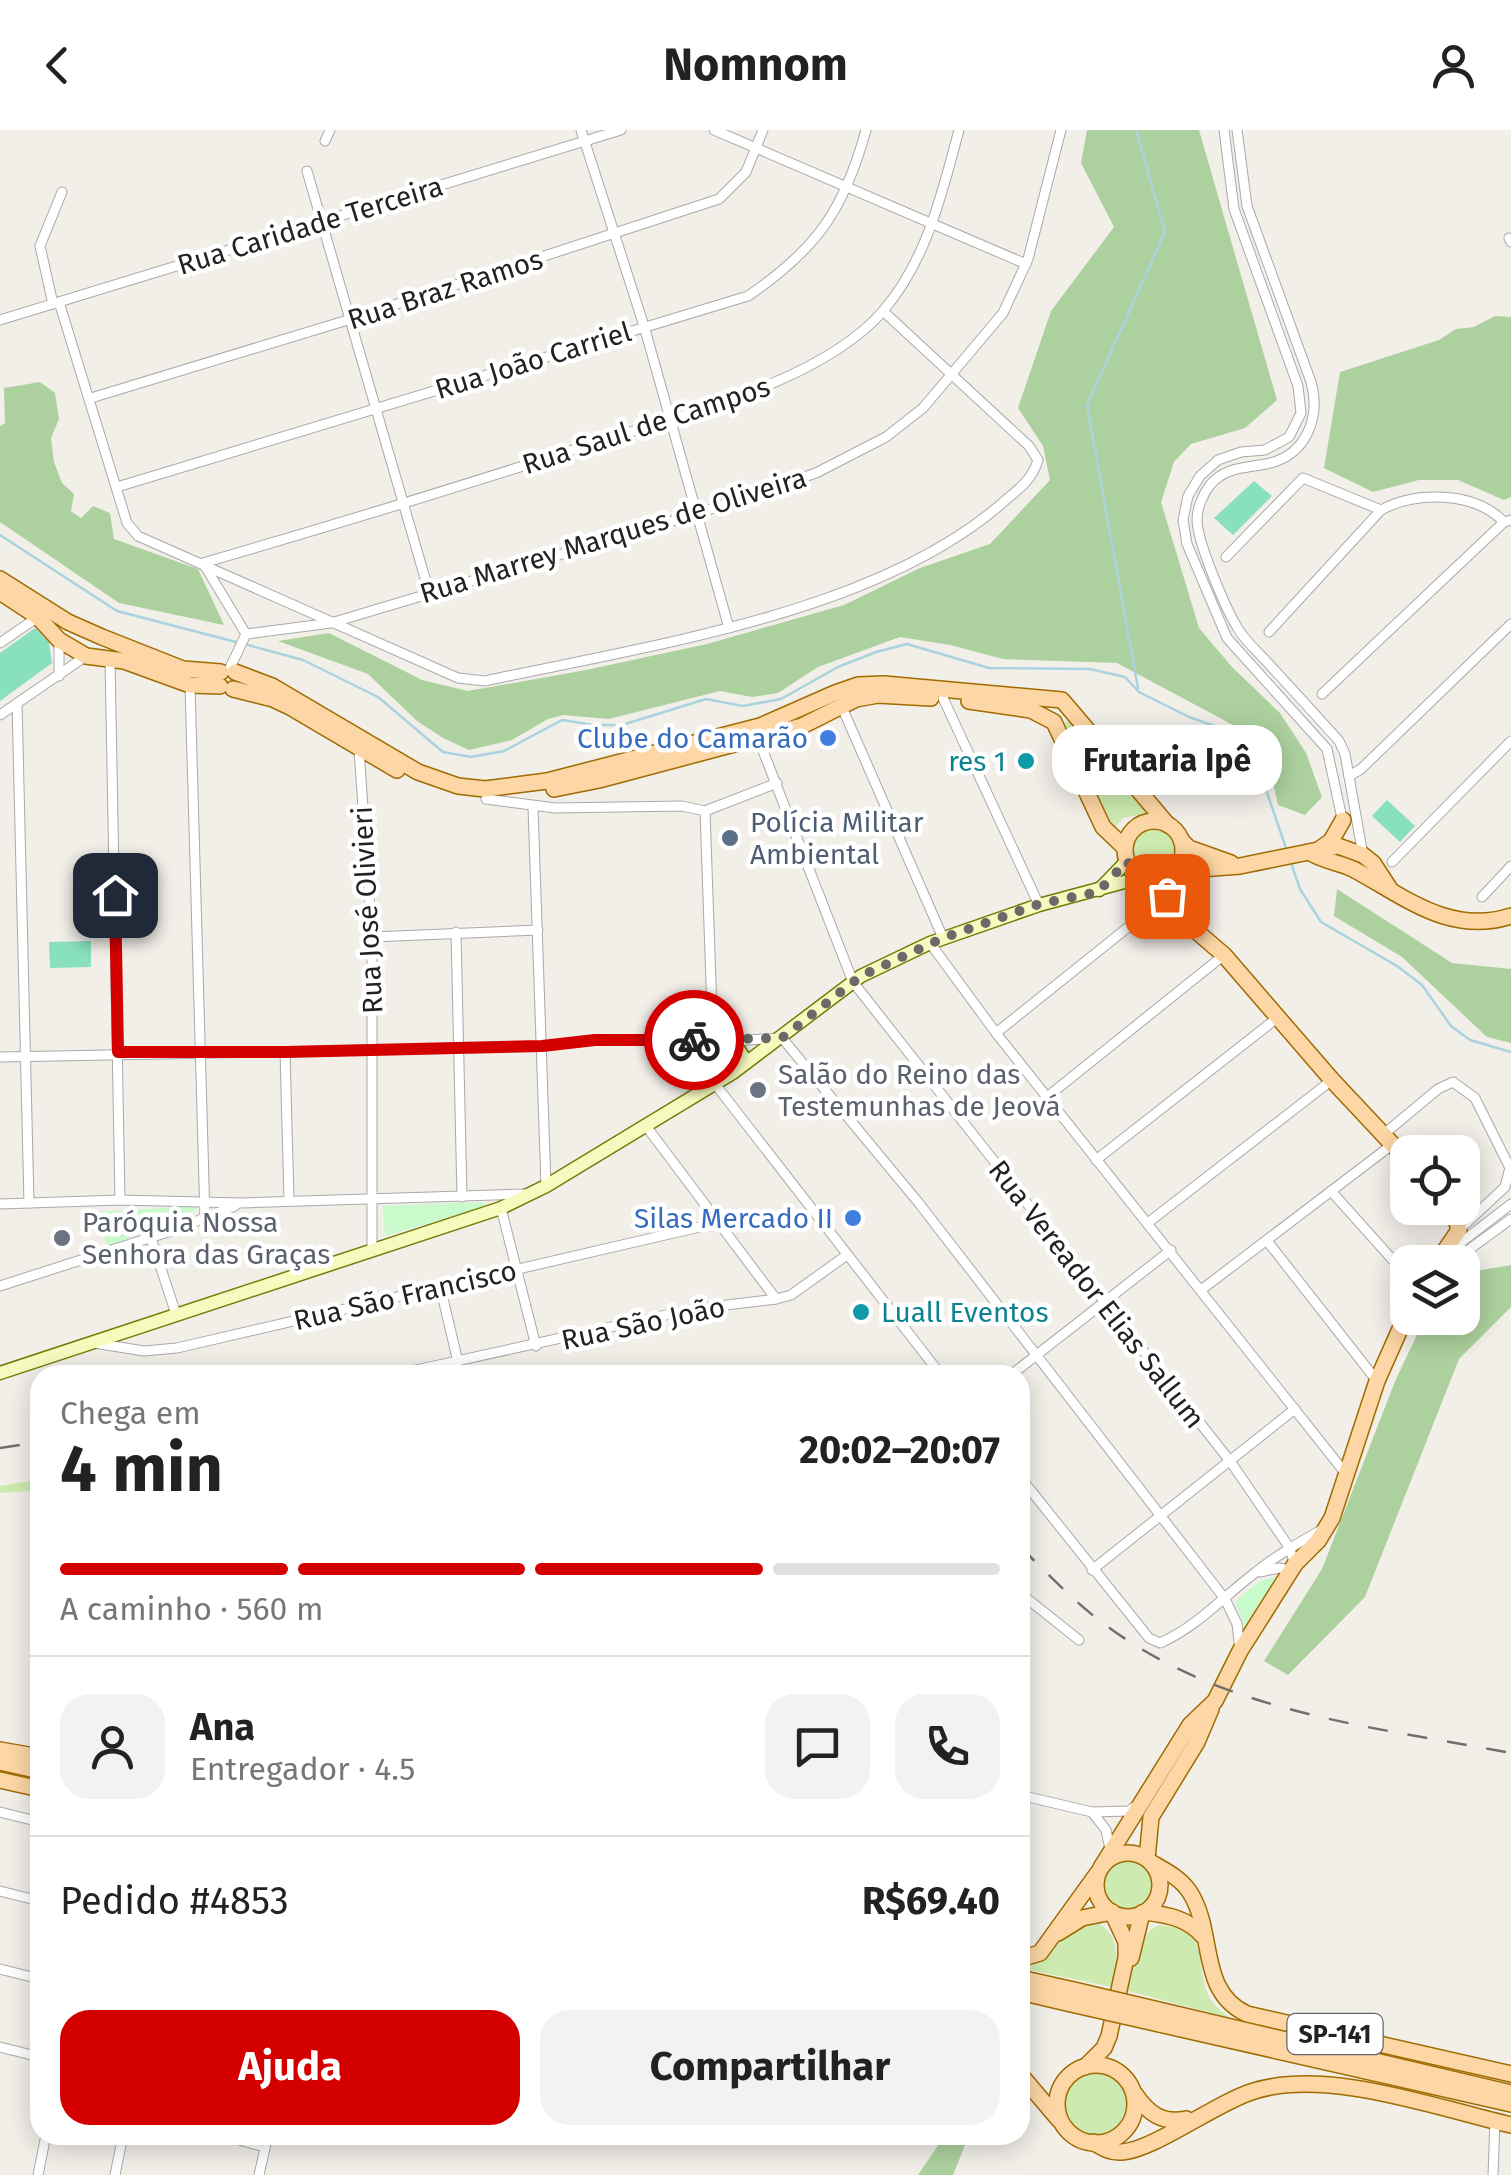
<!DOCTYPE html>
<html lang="pt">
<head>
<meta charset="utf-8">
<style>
	body { margin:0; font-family:"Fira Sans",sans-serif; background:#f2f2f2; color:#222; height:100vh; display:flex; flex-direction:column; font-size:38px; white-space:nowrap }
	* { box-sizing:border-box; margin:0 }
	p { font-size:32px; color:#767676 }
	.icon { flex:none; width:55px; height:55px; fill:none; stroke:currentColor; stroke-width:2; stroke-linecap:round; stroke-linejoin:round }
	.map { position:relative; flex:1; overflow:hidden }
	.side { position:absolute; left:30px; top:1235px; width:1000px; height:780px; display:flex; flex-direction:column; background:#fff; border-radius:30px; box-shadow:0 5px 25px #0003 }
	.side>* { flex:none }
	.buttons { position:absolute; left:1390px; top:1005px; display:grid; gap:20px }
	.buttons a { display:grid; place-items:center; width:90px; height:90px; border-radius:20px; background:#fff; box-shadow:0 5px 25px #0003; font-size:50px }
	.pin { position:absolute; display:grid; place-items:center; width:85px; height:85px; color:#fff; margin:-42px; border-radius:20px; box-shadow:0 5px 15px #0006 }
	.courier { position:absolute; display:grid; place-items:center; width:100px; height:100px; margin:-50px; border:8px solid #d40000; border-radius:50%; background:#fff; color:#222; box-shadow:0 2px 12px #0007 }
	.bubble { position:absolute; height:70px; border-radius:30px; background:#fff; box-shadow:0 5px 25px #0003; font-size:32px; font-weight:700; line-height:70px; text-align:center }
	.headline em { font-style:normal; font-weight:700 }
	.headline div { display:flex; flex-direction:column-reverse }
	.headline { display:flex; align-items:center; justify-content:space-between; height:170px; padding:0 30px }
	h1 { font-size:65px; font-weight:700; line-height:75px }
	.bar { display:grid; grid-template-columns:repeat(4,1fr); gap:15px 10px; align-content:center; height:120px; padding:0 30px }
	.bar i { height:12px; border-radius:8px; background:#e0e0e0 }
	.bar .current { background:#d40000 }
	.bar p { grid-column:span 4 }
	.line { display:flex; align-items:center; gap:25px; padding:0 30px; border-top:2px solid #e0e0e0 }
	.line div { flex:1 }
	.round { display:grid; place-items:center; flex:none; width:105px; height:105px; border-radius:30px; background:#f2f2f2 }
	.primary-button { display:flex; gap:20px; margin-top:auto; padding:20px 30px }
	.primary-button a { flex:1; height:115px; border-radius:30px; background:#d40000; color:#fff; font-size:40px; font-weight:700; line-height:115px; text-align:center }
	.primary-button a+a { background:#f2f2f2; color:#222 }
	header { display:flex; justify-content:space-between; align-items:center; height:130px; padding:0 30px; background:#fff; font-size:45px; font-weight:700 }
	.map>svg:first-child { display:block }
	.grass { fill:#cdebb0 }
	.forest { fill:#add19e }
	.park { fill:#c8facc }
	.pitch { fill:#88e0be }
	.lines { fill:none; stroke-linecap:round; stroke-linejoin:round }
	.stream { stroke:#aad3df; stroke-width:2.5 }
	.minor-casing { stroke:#a9a9a9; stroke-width:11 }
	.secondary-casing { stroke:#707d05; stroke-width:15 }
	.primary-casing { stroke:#a06b00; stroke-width:18 }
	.minor { stroke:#fff; stroke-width:9 }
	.secondary { stroke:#f7fabf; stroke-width:12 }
	.primary { stroke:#fcd6a4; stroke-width:15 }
	.rail { stroke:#707070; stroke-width:2.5; stroke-dasharray:20 20; stroke-linecap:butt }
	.primary-bridge-casing { stroke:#a06b00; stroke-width:18; stroke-linecap:butt }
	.primary-bridge { stroke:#fcd6a4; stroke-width:15 }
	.done { stroke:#6b6a68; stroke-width:10; stroke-dasharray:0 18 }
	.route { stroke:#d40000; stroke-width:12 }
	.shop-dot { fill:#3f7fe0; stroke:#fff; stroke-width:4 }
	.culture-dot { fill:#0f9aa8; stroke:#fff; stroke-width:4 }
	.service-dot { fill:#5c6f8a; stroke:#fff; stroke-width:4 }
	.worship-dot { fill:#6b7280; stroke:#fff; stroke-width:4 }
	.labels { text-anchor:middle; stroke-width:9; stroke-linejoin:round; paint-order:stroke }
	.shield { fill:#fff; stroke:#646464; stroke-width:2.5 }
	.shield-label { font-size:25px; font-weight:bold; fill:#222 }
	.street-label { font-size:28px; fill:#222; stroke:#fff }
	.shop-label { font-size:28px; fill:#366cbe; stroke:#fff; text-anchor:end }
	.culture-label { font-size:28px; fill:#0d838f; stroke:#fff; text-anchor:end }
	.service-label { font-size:28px; fill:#4e5e75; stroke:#fff; text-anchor:start }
	.worship-label { font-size:28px; fill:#5b616d; stroke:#fff; text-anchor:start }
</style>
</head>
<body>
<header><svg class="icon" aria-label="back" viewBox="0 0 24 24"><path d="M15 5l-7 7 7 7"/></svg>Nomnom<svg class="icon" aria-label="person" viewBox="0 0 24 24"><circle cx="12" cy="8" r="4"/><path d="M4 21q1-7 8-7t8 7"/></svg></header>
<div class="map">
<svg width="1511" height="2045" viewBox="0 0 1511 2045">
	<rect width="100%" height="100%" fill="#f2efe9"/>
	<g class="grass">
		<polygon points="1071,591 1149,683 1123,688 1114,699 1065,593"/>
		<circle cx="1153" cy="720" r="21"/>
		<polygon points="40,1349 40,1363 30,1361 0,1363 0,1356"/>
		<circle cx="1128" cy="1755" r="27"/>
		<path d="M 1094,1791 C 1123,1805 1117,1830 1112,1857 L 1020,1838 L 1048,1827 L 1066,1801 Z"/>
		<path d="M 1158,1795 L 1181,1798 L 1194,1807 C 1208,1842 1194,1864 1231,1888 L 1128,1861 C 1134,1836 1134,1809 1158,1795 Z"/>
		<circle cx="1093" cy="1974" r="33"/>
	</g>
	<g class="forest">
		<polygon points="1087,0 1199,0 1277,270 1245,298 1191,314 1174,332 1161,372 1199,498 1232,537 1280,583 1306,623 1322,667 1305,685 1278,675 1263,611 1117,533 1003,529 950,515 900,507 818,537 778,563 752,567 720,561 609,589 563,585 548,589 512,610 469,620 443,608 417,591 368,544 278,511 329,503 422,550 468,561 586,540 707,514 844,475 920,438 990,414 1050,350 1043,316 1018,278 1051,181 1114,97 1081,33"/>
		<polygon points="1495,186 1511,187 1511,367 1504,370 1458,350 1419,350 1373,362 1324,338 1340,242 1439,210 1456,199 1474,197"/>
		<polygon points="40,252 55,263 59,289 51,308 54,332 62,353 74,364 71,381 81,388 93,376 110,383 114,409 198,439 224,495 119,473 0,392 0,296 5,293 4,258"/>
		<polygon points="1337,759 1452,833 1511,839 1511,913 1487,907 1402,827 1334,786"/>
		<polygon points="1511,1135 1511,1177 1459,1229 1365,1467 1288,1545 1264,1531 1322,1439 1396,1249 1425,1188 1462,1188 1463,1143"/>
		<polygon points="945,2005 969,2005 953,2045 918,2045"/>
	</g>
	<g class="park">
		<polygon points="484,1072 483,1077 385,1106 383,1076"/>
		<polygon points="195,1076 198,1079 107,1117 98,1082"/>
		<polygon points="1282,1445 1244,1507 1243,1492 1235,1472 1260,1451"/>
	</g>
	<g class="pitch">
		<polygon points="1254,351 1272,366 1233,405 1214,388"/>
		<polygon points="35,498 49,512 52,533 0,571 0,523"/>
		<polygon points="1387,670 1415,696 1400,712 1372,686"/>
		<polygon points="91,811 91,837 50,838 49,812"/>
	</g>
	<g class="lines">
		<g class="stream">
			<polyline points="1136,0 1165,102 1087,275 1138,558"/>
			<polyline points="0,405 117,481 236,512"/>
			<polyline points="244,514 303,530 378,567 443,622 471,627 504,621 562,590 594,595 622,595 706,569 743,576 781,569 838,537 876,522 907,514 989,538 1090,539 1125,547 1139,562 1189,587 1235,603 1251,616 1286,718"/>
			<polyline points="1290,730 1300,759 1321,792 1397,836 1422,855 1451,896 1470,910 1511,922"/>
		</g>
		<g class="minor-casing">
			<g id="minor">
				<polyline points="581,0 644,196 729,498"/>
				<polyline points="714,0 1026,134"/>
				<polyline points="1224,0 1234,79 1298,256 1301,283 1289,307 1265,320 1241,322 1218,330 1200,346 1188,366 1183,390 1187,414 1227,508 1327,619 1343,693"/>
				<path d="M 1237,0 L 1247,76 L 1311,252 C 1321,288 1306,326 1266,334 C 1245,338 1225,337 1210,355 C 1203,364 1197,378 1197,390 C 1197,411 1225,477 1237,497 C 1244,510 1257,521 1267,532 C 1291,558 1315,584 1339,611 L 1345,624 L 1363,725"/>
				<polyline points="325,11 330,0"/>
				<polyline points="307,41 429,462"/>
				<polyline points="1509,108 1511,112"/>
				<path d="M 59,172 L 127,393 L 138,406 L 458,548 L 485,551 C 646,516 873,484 1000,375 C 1017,360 1032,351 1038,330 L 1029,316 L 883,181"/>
				<polyline points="53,174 40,116 62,62"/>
				<polyline points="0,190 621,0"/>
				<polyline points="91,268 351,189 719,69 746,42 763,0"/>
				<path d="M 117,357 L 748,166 C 817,119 844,80 866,0"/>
				<path d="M 1226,427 L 1303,348 L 1381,380 C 1416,361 1474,361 1504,392"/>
				<polyline points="1269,502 1381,380"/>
				<polyline points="246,504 331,493 699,383 816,343 886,307 923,278 1003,183 1028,129 1061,0"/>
				<path d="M 246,504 L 203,433 C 330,396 456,358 582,317 C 673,287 820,254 883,181 C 927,130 942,63 959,0"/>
				<polyline points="59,510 59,546"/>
				<polyline points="0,513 38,487"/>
				<polyline points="110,529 120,1070"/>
				<polyline points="229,540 246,504"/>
				<polyline points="190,555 205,1089"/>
				<polyline points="1322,564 1504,392 1511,390"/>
				<polyline points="943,568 1039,775"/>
				<polyline points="17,573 29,1073"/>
				<polyline points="841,575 943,808"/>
				<polyline points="0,585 86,526"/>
				<polyline points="758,608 853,852 1230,1331 1289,1417 1295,1434"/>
				<polyline points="359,620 372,807 372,1119"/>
				<polyline points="1349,646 1361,639 1511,494"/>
				<polyline points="486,669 555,678 682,676 705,681 713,910"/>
				<polyline points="533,677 546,1056"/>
				<polyline points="705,681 777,653"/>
				<polyline points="1392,732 1511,611"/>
				<polyline points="1482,767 1511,736"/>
				<polyline points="456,802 462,1067"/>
				<polyline points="372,807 538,800"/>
				<polyline points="930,813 996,903 1346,1344"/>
				<polyline points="996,903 1167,766"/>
				<polyline points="285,922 289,1070"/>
				<polyline points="0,927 373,920 542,916 595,910 733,911 782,908 918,1072 1225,1469 1237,1494 1240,1520"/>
				<polyline points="715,954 941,1245"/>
				<polyline points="1047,967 1224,825"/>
				<polyline points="646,996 776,1169"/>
				<polyline points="1384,1004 1438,959 1453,952 1475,968 1510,1038 1505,1057 1459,1100"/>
				<polyline points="1096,1030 1277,888"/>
				<polyline points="1331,1061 1408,1147"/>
				<polyline points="0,1074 120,1070 242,1073 525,1064"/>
				<polyline points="501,1078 536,1216"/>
				<polyline points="1149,1092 1332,950"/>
				<polyline points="151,1108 176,1184"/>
				<polyline points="1268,1112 1377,1251"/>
				<polyline points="1450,1121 1511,1074"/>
				<polyline points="1452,1132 1511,1089"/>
				<polyline points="0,1156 171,1101 235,1076"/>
				<polyline points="440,1156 458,1232"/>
				<polyline points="1201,1160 1393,1014"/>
				<polyline points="94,1213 144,1221 177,1218 717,1093"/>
				<polyline points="393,1245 693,1179 776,1169 791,1165 847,1125"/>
				<polyline points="1011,1245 1171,1120"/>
				<path d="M 1020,1347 L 1149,1508 L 1160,1513 C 1197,1497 1224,1466 1256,1442 C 1277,1425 1300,1412 1323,1399"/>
				<polyline points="1092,1440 1295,1279"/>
				<polyline points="1260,1442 1279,1438 1292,1440"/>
				<polyline points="1020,1463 1079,1510"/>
				<polyline points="1020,1665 1092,1682 1129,1681 1134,1677"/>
				<polyline points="0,1682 40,1692"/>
				<polyline points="1092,1682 1106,1700 1110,1719"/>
				<polyline points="0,1761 40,1771"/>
				<polyline points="0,1839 40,1849"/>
				<polyline points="0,1917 40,1927"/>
				<polyline points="221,2005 265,2017"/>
				<polyline points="38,2045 46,2005"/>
				<polyline points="115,2045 123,2005"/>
				<polyline points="259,2045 268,2005"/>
				<polyline points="1493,2045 1495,1991"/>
			</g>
		</g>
		<g class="secondary-casing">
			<g id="secondary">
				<polyline points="1099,760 1127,731"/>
				<polyline points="733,911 747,932"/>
				<polyline points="0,1243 501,1078 546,1056 734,942 861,846 930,813 1039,775 1143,747"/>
			</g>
		</g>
		<g class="primary-casing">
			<g id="primary">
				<polyline points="0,449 68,492 102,507 183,539 221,542"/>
				<polyline points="0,462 38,487 59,510 86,526 124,531 190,555 220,556"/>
				<polyline points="235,542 272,556 418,642 458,656 485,659 547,651 760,596 835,563 858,555 884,554 1062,570 1168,695"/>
				<polyline points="233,559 273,569 290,577 397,640"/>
				<polyline points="969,571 1031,580 1054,592 1103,697 1125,718"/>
				<polyline points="554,659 599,650 802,596 856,569 878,565 931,568"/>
				<circle cx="1154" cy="720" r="29"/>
				<polyline points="1181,710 1189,718 1231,733"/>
				<polyline points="1321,718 1331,711 1343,690"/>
				<path d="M 1309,722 C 1323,731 1338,732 1353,739 C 1404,766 1449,806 1511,786"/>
				<polyline points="1174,741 1240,736 1338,716 1363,725 1373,733 1390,759"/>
				<polyline points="1145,748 1160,770 1224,825 1332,950 1408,1031"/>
				<polyline points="1437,1132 1459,1100 1455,1086 1447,1078"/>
				<polyline points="0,1620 40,1627"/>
				<polyline points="0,1632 40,1641"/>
				<polyline points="0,1650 40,1659"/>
				<circle cx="1128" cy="1755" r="32"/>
				<polyline points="1147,1729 1151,1687 1197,1612 1211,1579"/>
				<path d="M 1152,1733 C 1166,1741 1180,1748 1189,1761 C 1216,1801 1197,1861 1247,1884 L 1511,1944"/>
				<polyline points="1102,1736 1190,1595 1215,1571 1240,1521 1295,1434 1318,1411 1332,1388 1377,1251 1408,1181"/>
				<path d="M 1145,1782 C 1168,1785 1187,1788 1203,1806"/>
				<polyline points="1058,1803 1082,1788 1112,1782 1126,1812 1126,1828 1109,1906 1104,1918 1085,1937"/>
				<polyline points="1131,1828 1142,1783"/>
				<polyline points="1020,1829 1040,1823 1097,1744"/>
				<polyline points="1020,1848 1074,1860"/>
				<polyline points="1020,1862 1071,1874"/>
				<polyline points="1159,1880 1511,1963"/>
				<polyline points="1159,1894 1511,1974"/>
				<circle cx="1096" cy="1974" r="39"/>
				<polyline points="1020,1944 1059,1990"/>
				<path d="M 1135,1964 C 1148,1983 1162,1994 1186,1989"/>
				<path d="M 1093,2012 C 1103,2018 1111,2023 1122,2022 C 1154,2020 1217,1972 1254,1961 C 1328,1938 1437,1978 1511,1995"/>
			</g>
		</g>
		<use href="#minor" class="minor"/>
		<use href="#secondary" class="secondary"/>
		<use href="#primary" class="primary"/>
		<g class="rail">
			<polyline points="0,1318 40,1312"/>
			<path d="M 1020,1417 C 1046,1441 1071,1469 1099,1490 C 1217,1582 1369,1596 1511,1623"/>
		</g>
		<g class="primary-bridge-casing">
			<g id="primary-bridge">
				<polyline points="1074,1860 1159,1880"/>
				<polyline points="1071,1874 1159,1894"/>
			</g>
		</g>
		<use href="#primary-bridge" class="primary-bridge"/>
	</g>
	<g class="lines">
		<path class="done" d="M 694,910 L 782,908 L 861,846 L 943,808 L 1039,774 L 1098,762 L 1127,731 C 1138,748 1153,753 1171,744 L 1167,766"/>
		<polyline class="route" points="115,765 118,922 286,922 542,916 595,910 694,910"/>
	</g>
	<g class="shop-dot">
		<circle cx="828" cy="608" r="10"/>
		<circle cx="853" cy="1088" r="10"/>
	</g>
	<g class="culture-dot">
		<circle cx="1026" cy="631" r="10"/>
		<circle cx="861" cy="1182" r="10"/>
	</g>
	<circle class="service-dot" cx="730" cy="708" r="10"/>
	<g class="worship-dot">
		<circle cx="758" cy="960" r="10"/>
		<circle cx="62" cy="1108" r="10"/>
	</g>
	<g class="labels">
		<rect class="shield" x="1287.5" y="1884" width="95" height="40" rx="8"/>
		<g class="shield-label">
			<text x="1335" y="1913">SP-141</text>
		</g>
		<g class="street-label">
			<text transform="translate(310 95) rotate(-17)" y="10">Rua Caridade Terceira</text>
			<text transform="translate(445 159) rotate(-18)" y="10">Rua Braz Ramos</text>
			<text transform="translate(533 230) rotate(-17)" y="10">Rua João Carriel</text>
			<text transform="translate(646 295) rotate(-18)" y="10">Rua Saul de Campos</text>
			<text transform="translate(613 405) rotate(-17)" y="10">Rua Marrey Marques de Oliveira</text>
			<text transform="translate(367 780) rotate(-93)" y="10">Rua José Olivieri</text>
			<text transform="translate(1097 1164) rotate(52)" y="10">Rua Vereador Elias Sallum</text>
			<text transform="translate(405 1165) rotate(-13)" y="10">Rua São Francisco</text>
			<text transform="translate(643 1193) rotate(-12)" y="10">Rua São João</text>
		</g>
		<g class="shop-label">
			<text x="808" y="618">Clube do Camarão</text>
			<text x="833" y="1098">Silas Mercado II</text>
		</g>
		<g class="culture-label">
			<text x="1006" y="641">res 1</text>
			<text x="881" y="1192" text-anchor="start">Luall Eventos</text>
		</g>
		<g class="service-label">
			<text x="750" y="702">Polícia Militar<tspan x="750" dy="32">Ambiental</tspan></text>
		</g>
		<g class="worship-label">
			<text x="778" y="954">Salão do Reino das<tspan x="778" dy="32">Testemunhas de Jeová</tspan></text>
			<text x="82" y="1102">Paróquia Nossa<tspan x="82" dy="32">Senhora das Graças</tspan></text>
		</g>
	</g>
</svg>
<div class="buttons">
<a><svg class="icon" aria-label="locate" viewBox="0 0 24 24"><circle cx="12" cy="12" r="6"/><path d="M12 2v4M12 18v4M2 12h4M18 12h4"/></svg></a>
<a><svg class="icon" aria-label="layers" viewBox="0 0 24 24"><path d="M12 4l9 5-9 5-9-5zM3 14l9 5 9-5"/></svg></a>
</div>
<div class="pin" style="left:1167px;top:766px;background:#ea580c"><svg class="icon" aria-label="bag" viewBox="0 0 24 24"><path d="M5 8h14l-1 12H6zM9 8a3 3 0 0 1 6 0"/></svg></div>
<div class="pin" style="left:115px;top:765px;background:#1f2937"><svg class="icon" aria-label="home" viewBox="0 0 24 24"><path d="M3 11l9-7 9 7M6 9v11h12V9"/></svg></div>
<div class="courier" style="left:694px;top:910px"><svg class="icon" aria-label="bike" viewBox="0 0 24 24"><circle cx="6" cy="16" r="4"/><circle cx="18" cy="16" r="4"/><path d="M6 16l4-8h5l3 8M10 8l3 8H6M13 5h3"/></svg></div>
<div class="bubble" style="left:1052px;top:595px;width:230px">Frutaria Ipê</div>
<section class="side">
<div class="headline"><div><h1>4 min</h1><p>Chega em</p></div><em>20:02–20:07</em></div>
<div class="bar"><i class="current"></i><i class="current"></i><i class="current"></i><i></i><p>A caminho · 560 m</p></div>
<div class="line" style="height:180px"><a class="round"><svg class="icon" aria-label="person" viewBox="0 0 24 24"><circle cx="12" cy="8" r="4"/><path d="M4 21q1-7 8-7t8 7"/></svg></a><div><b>Ana</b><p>Entregador · 4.5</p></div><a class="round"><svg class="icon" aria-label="chat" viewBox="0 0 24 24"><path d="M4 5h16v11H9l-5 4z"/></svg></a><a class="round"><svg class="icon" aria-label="phone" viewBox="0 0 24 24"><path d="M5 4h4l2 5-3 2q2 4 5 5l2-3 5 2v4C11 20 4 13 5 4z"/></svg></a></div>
<div class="line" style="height:130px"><div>Pedido #4853</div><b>R$69.40</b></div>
<div class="primary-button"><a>Ajuda</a><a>Compartilhar</a></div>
</section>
</div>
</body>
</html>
